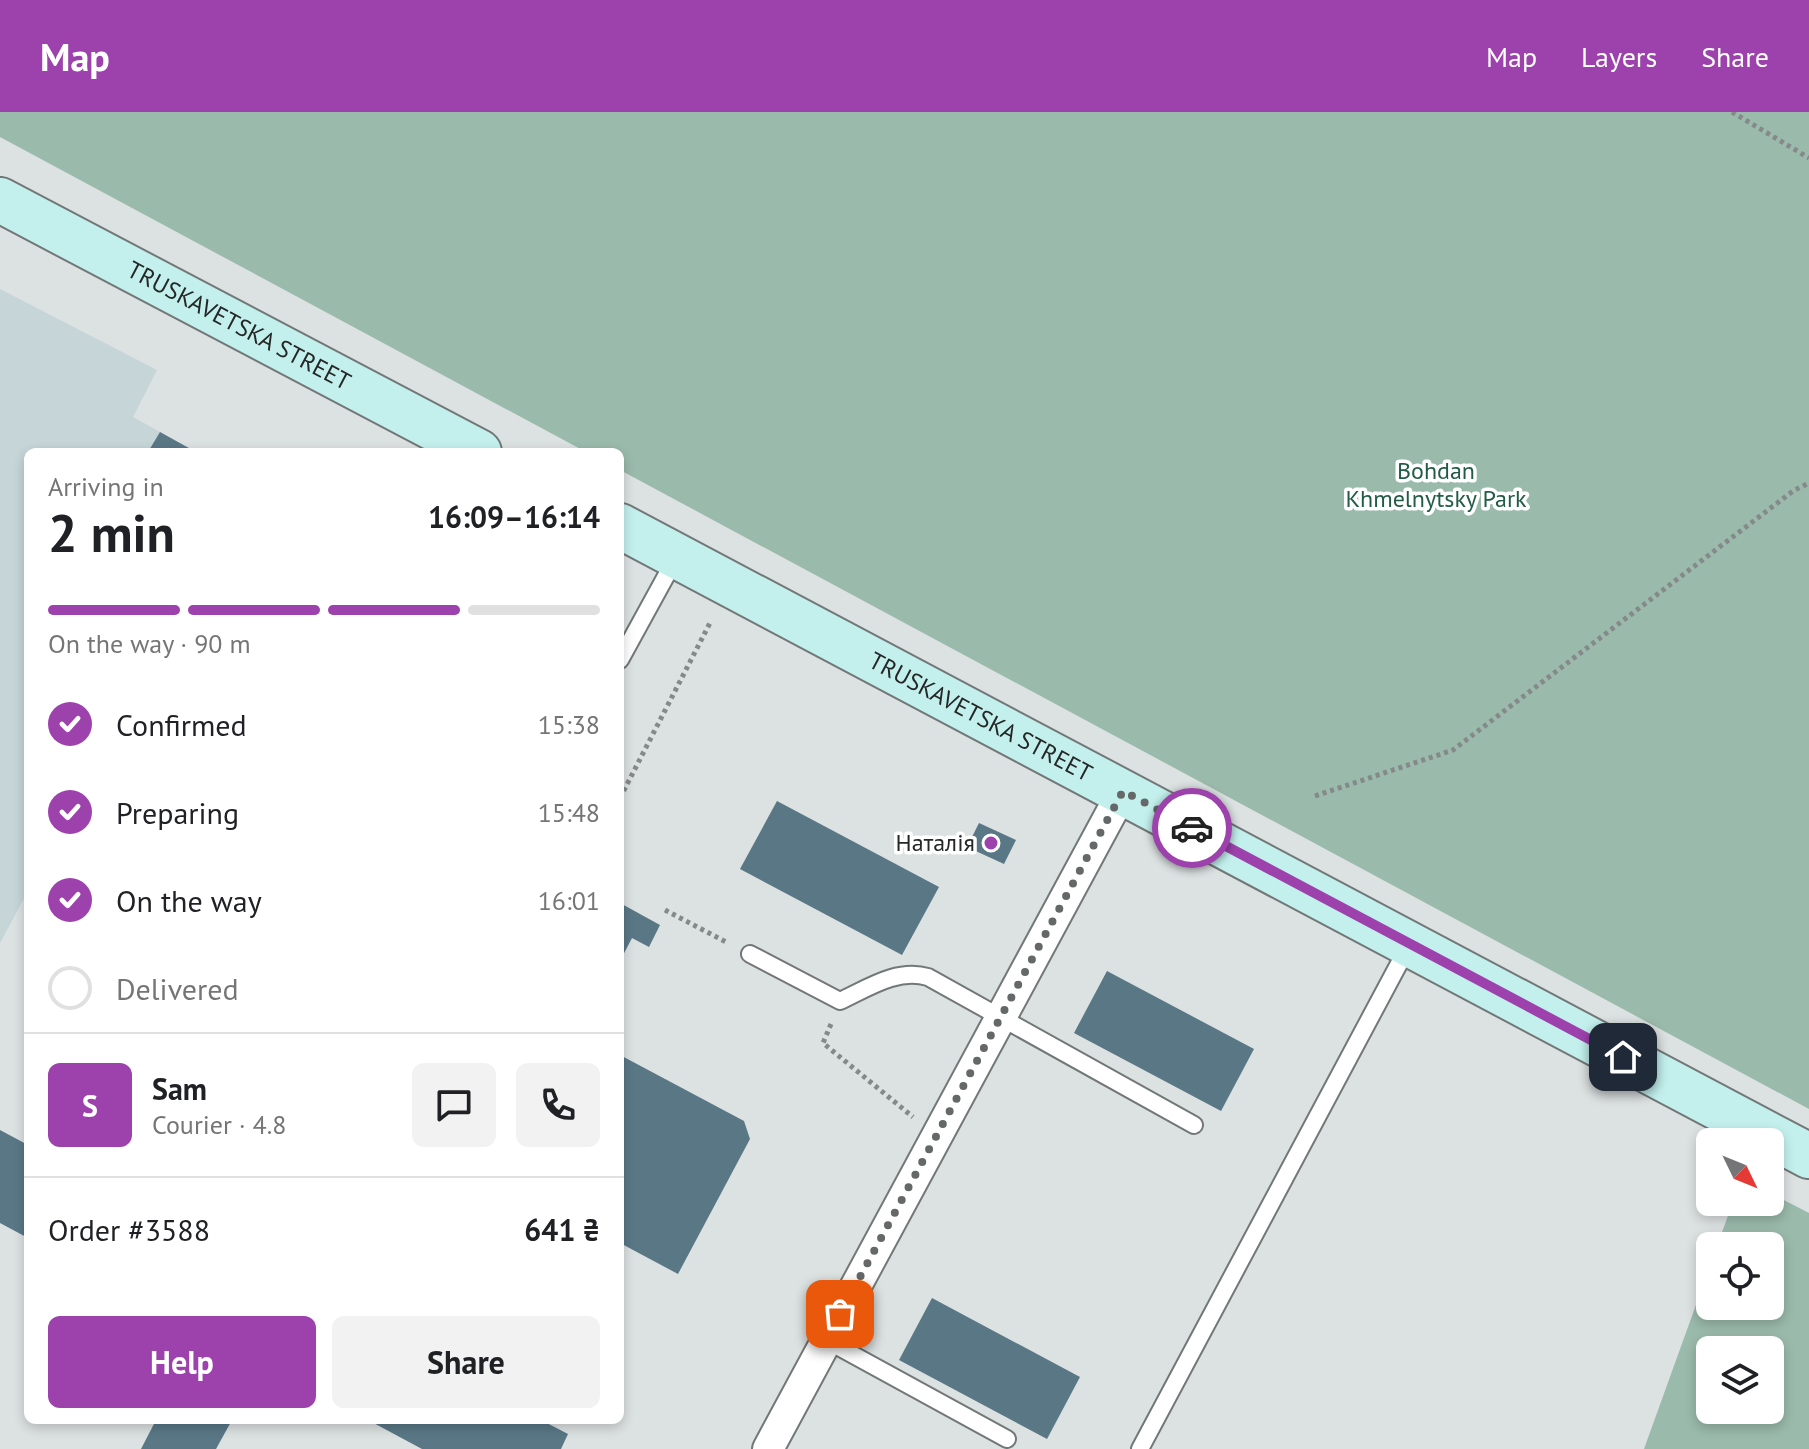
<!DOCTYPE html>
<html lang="en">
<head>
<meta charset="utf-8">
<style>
	body { margin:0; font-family:"PT Sans",sans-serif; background:#f2f2f2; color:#202124; height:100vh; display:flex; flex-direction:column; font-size:30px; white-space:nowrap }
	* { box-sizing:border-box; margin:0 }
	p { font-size:26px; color:#757577 }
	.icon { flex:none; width:44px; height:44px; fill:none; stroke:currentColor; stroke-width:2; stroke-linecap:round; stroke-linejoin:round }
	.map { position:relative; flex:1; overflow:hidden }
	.details { position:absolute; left:24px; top:336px; width:600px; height:976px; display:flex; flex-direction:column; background:#fff; border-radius:12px; box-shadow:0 4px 12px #0003 }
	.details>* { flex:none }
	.needle { width:52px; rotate:133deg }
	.fabs { position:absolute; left:1696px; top:1016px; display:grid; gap:16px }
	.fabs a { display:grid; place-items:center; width:88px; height:88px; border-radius:12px; background:#fff; box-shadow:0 4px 12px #0003; font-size:40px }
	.pin { position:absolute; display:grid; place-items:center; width:68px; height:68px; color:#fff; margin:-34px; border-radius:16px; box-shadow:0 4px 12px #0006 }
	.courier { position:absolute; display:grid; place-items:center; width:80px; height:80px; margin:-40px; border:6px solid #9d42ac; border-radius:50%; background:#fff; color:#222; box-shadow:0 2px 10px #0007 }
	.head em { font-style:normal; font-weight:600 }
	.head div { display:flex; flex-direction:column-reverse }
	.head { display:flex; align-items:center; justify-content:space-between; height:136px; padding:0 24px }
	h1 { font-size:52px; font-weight:600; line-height:60px }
	.bar { display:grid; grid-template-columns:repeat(4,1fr); gap:12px 8px; align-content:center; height:96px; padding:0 24px }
	.bar i { height:10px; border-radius:6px; background:#e0e0e0 }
	.bar .selected { background:#9d42ac }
	.bar p { grid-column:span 4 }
	.line { display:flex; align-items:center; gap:20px; padding:0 24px; border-top:2px solid #e0e0e0 }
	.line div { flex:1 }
	.round { display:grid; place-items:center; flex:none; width:84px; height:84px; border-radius:12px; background:#f2f2f2 }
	ol { padding:0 24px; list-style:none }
	li { display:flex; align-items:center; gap:24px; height:88px }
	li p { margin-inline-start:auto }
	li .icon { padding:8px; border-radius:50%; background:#9d42ac; color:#fff; stroke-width:4 }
	li:last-child { color:#757577 }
	li i { width:44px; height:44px; border:4px solid #e0e0e0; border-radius:50% }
	.cta { display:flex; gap:16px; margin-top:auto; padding:16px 24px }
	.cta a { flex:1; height:92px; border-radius:12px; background:#9d42ac; color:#fff; font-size:32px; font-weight:600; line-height:92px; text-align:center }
	.cta a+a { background:#f2f2f2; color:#202124 }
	header { display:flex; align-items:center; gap:48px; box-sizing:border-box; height:112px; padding:0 40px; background:#9d42ac; color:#fff }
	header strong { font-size:38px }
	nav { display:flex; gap:44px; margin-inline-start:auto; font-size:28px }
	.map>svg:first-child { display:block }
	.built { fill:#c6d5d7 }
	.forest { fill:#9abaab; fill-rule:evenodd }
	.building { fill:#5a7786 }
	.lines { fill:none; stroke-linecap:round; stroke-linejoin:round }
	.service-casing { stroke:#727778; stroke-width:20 }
	.minor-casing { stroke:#727778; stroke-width:34 }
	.secondary-casing { stroke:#727778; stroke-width:48 }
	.path { stroke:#85898a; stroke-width:5; stroke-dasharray:4 4; stroke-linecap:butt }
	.service { stroke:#fff; stroke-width:16 }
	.minor { stroke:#fff; stroke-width:30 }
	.secondary { stroke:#c3f0ed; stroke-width:44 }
	.done { stroke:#656868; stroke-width:8; stroke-dasharray:0 14.4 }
	.route { stroke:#9d42ac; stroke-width:10 }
	.poi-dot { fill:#9d42ac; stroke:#fff; stroke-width:3 }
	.labels { text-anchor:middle; stroke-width:7; stroke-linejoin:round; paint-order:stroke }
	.street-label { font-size:24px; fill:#252727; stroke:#fff }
	.park-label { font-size:24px; fill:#225c46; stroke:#fff }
	.poi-label { font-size:24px; fill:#252727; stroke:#fff; text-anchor:end }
</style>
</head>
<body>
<header>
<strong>Map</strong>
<nav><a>Map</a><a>Layers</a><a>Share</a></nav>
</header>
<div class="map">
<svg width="1809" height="1337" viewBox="0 0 1809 1337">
	<rect width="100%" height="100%" fill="#dce1e2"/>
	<polygon class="built" points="0,177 157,258 133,305 196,340 28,340 28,779 0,831"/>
	<g class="forest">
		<polygon points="0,0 1809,0 1809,997 620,358 620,340 586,340 0,25"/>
		<path d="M 1770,1081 L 1809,1101 L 1809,1337 L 1644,1337 L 1710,1154 L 1710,1194 L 1770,1194 L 1770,1134 L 1717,1134 L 1733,1090 L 1770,1090 ZM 1710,1238 L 1770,1238 L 1770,1298 L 1710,1298 Z"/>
	</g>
	<g class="building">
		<polygon points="160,320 196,340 148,340"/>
		<polygon points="777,689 939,775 902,843 740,757"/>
		<polygon points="979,711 1016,728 1004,752 967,735"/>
		<polygon points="620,791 660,813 649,835 632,826 620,849"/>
		<polygon points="1107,859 1254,937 1221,999 1074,921"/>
		<polygon points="620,943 744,1009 750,1027 678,1162 620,1131"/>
		<polygon points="0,1018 28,1033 28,1126 0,1111"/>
		<polygon points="932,1186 1080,1265 1047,1327 899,1248"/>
		<polygon points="156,1308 232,1308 216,1337 141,1337"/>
		<polygon points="368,1308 541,1308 568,1322 561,1337 422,1337"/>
	</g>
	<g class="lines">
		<g class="service-casing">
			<g id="service">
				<polyline points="620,548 677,444"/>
				<path d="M 750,842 L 840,889 C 868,876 897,856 928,865 L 1194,1013"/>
				<polyline points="826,1228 1007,1327"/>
				<polyline points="1140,1337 1409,833"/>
			</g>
		</g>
		<g class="minor-casing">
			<polyline id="minor" points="768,1337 1123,679"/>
		</g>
		<g class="secondary-casing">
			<g id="secondary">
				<path id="s1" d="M 0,88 L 479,340"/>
				<path id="s2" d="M 620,414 L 1809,1044"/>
			</g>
		</g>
		<g class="path">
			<polyline points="1732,0 1809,46"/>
			<polyline points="1315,684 1453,638 1793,379 1809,371"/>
			<polyline points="620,686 711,509"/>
			<polyline points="665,798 728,831"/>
			<polyline points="831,912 823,931 913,1005"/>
		</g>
		<use href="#service" class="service"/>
		<use href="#minor" class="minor"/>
		<use href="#secondary" class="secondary"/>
	</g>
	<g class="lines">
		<polyline class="done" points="840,1202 1123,679 1192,716"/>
		<polyline class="route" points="1192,716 1623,945"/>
	</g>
	<circle class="poi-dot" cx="991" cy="731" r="8"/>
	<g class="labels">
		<g class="street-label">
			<text dy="8" stroke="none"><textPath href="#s1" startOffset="270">TRUSKAVETSKA STREET</textPath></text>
			<text dy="8" stroke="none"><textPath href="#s2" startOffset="408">TRUSKAVETSKA STREET</textPath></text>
		</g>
		<g class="park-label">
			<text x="1436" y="367">Bohdan<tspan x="1436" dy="28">Khmelnytsky Park</tspan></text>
		</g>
		<g class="poi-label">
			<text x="975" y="739">Наталія</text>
		</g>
	</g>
</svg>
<div class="fabs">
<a><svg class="needle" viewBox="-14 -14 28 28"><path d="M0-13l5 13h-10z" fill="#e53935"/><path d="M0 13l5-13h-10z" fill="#757577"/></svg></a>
<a><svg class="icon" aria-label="locate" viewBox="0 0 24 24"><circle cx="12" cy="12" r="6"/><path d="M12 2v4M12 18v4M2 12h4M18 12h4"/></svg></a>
<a><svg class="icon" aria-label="layers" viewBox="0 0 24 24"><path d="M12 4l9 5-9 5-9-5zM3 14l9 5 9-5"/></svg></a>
</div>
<div class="pin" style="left:840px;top:1202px;background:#ea580c"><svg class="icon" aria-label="bag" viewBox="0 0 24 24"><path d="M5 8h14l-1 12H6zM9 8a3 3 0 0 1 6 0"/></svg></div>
<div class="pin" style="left:1623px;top:945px;background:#1f2937"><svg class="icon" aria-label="home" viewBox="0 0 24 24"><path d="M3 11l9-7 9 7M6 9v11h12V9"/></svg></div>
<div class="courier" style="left:1192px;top:716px"><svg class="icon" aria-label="car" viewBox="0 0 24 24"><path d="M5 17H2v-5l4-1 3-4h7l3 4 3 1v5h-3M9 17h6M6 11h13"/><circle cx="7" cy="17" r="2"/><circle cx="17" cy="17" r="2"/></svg></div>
<section class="details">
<div class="head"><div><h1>2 min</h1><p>Arriving in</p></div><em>16:09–16:14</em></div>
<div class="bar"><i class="selected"></i><i class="selected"></i><i class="selected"></i><i></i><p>On the way · 90 m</p></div>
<ol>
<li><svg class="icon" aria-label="check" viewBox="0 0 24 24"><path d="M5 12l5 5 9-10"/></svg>Confirmed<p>15:38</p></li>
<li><svg class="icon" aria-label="check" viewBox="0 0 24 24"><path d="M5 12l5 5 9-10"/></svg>Preparing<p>15:48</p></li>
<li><svg class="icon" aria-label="check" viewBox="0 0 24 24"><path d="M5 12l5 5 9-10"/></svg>On the way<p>16:01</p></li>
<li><i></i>Delivered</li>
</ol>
<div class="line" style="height:144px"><b class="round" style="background:#9d42ac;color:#fff">S</b><div><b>Sam</b><p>Courier · 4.8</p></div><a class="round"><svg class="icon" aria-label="chat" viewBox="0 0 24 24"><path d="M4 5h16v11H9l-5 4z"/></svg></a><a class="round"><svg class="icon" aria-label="phone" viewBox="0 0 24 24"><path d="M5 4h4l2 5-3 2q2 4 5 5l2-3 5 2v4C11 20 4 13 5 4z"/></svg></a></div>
<div class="line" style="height:104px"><div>Order #3588</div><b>641 ₴</b></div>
<div class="cta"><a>Help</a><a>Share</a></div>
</section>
</div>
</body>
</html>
